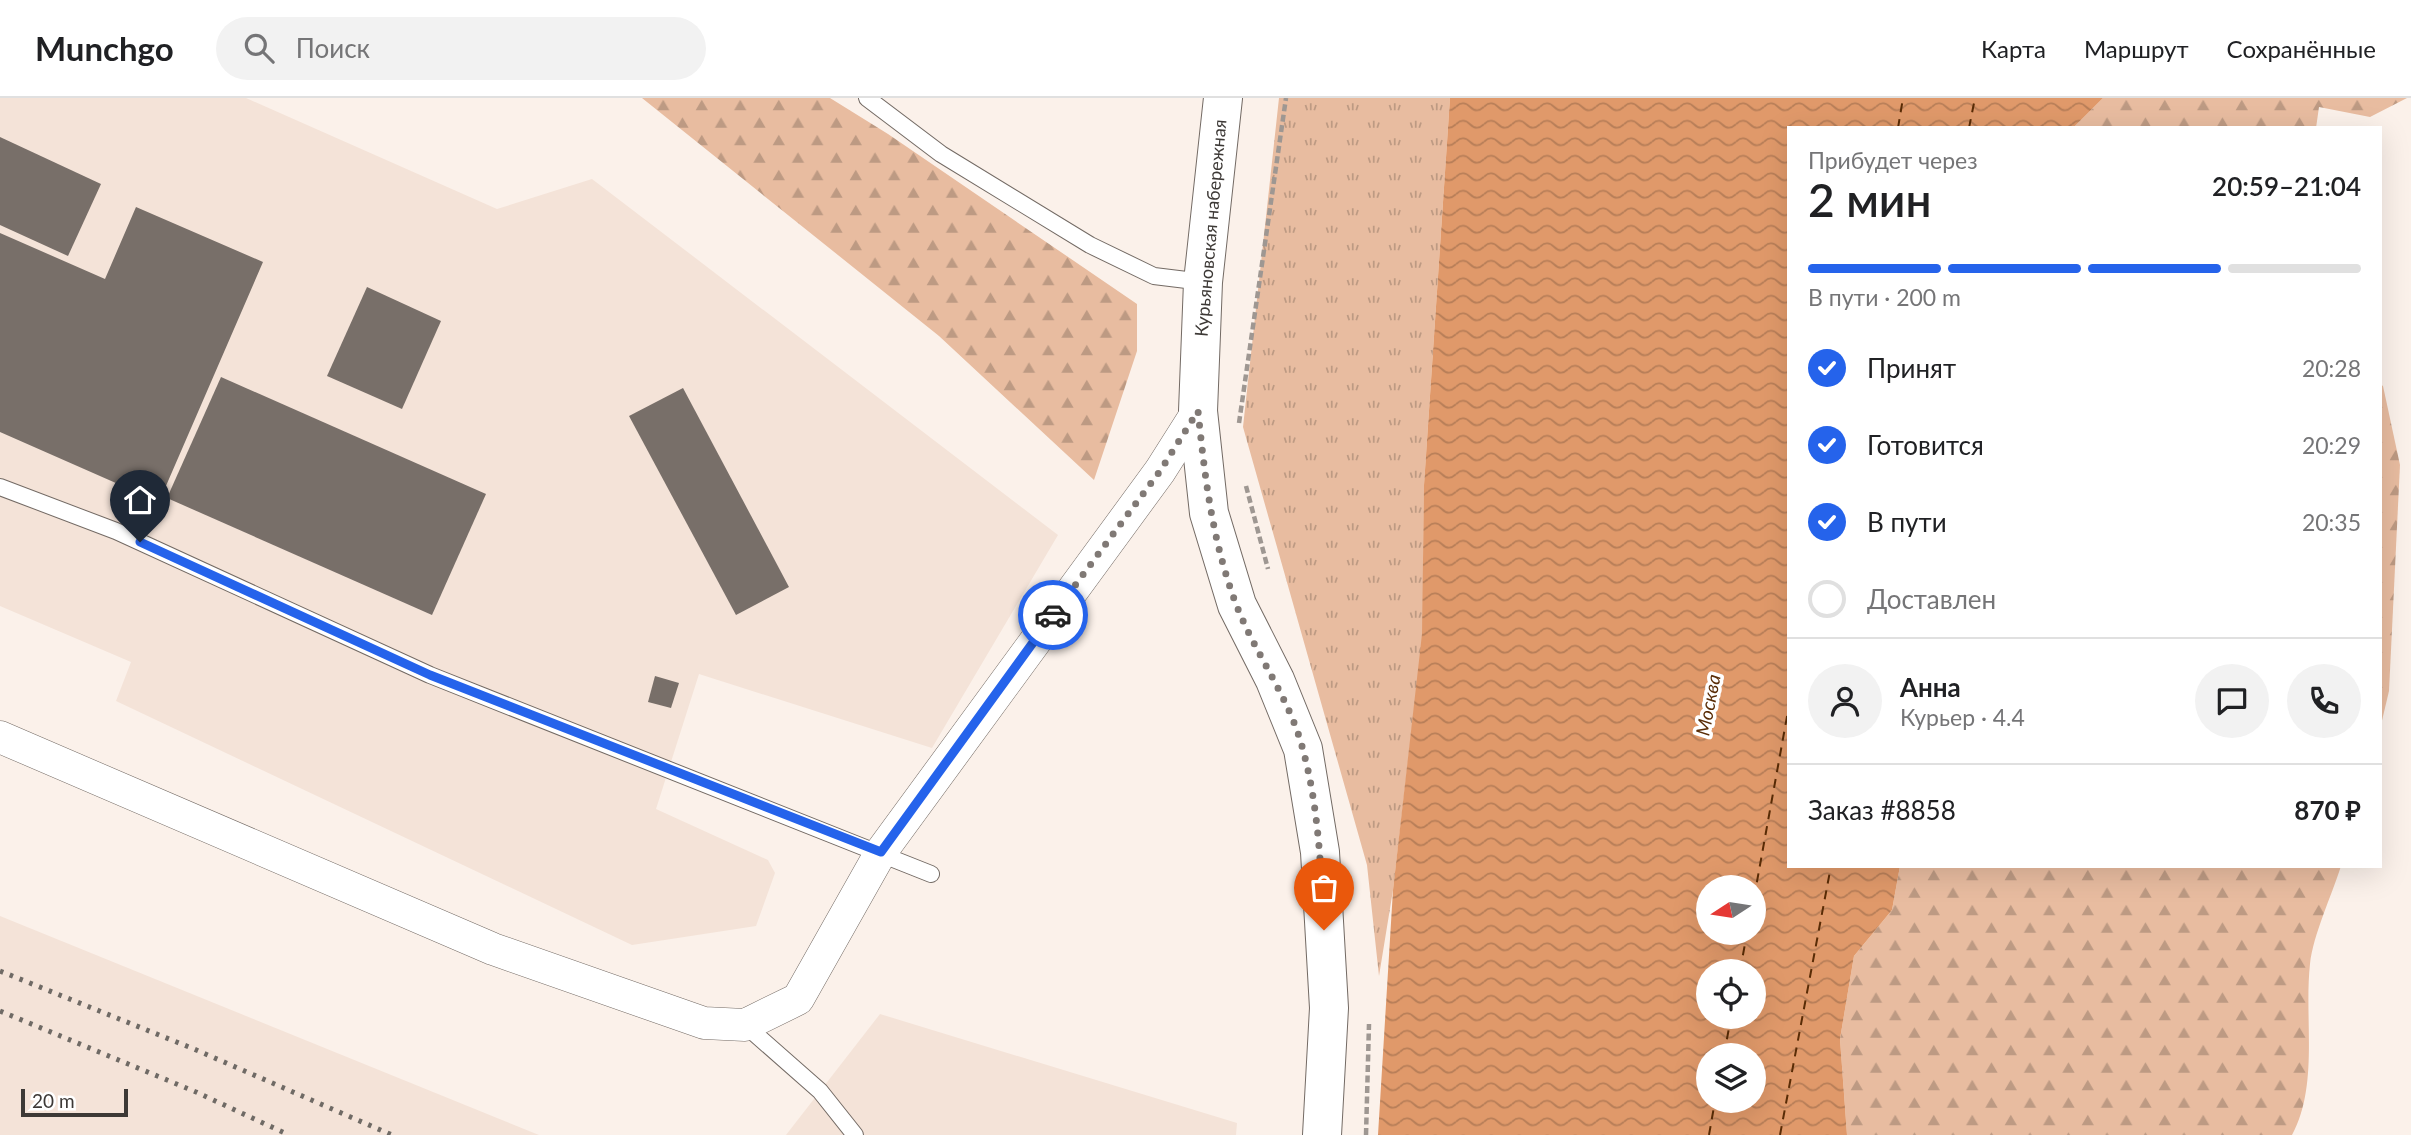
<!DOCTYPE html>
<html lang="ru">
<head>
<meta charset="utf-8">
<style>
	body { margin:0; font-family:Lato,sans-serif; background:#f2f2f2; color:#202124; height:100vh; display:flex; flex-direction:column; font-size:26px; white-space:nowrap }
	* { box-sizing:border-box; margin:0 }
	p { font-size:23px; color:#757577 }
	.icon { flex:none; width:38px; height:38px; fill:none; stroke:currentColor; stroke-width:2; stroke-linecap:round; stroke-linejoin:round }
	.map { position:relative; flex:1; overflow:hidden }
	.details { position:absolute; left:1787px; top:28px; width:595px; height:742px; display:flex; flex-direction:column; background:#fff; border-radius:0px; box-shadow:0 7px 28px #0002 }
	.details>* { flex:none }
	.needle { width:46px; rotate:258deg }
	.tools { position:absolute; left:1696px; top:777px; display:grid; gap:14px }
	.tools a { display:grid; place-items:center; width:70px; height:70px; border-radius:50%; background:#fff; box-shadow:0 7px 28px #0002; font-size:35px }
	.scale { position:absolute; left:21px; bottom:18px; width:107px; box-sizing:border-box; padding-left:7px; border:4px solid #3d3936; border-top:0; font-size:19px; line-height:24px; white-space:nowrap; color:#3d3936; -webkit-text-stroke:5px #fff; paint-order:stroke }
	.pin { position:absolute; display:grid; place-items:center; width:60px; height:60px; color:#fff; margin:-72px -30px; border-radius:50% 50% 50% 0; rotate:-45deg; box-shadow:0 0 7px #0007 }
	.pin .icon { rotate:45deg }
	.courier { position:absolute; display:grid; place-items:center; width:70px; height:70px; margin:-35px; border:5px solid #2563eb; border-radius:50%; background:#fff; color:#222; box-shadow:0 2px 9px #0007 }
	.overview em { font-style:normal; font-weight:600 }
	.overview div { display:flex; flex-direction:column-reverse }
	.overview { display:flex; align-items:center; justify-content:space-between; height:119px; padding:0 21px }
	h1 { font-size:46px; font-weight:600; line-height:52px }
	.bar { display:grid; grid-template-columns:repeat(4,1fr); gap:10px 7px; align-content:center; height:84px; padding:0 21px }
	.bar i { height:9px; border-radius:5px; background:#e0e0e0 }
	.bar .current { background:#2563eb }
	.bar p { grid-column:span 4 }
	.line { display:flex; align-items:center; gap:18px; padding:0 21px; border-top:2px solid #e0e0e0 }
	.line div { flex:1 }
	.round { display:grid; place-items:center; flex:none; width:74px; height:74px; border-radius:37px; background:#f2f2f2 }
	ol { padding:0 21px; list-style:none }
	li { display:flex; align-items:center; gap:21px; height:77px }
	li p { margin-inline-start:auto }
	li .icon { padding:7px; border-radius:50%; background:#2563eb; color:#fff; stroke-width:4 }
	li:last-child { color:#757577 }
	li i { width:38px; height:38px; border:4px solid #e0e0e0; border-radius:50% }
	header { display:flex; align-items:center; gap:42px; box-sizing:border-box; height:98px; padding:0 35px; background:#fff; border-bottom:2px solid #e0e0e0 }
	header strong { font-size:33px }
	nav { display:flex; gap:38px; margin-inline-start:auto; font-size:24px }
	.search { width:490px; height:63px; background:#f2f2f2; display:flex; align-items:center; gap:18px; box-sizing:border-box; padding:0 24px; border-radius:38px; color:#757577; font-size:26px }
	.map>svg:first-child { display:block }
	.built { fill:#f4e3d8 }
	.grass { fill:url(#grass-tufts) }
	.forest { fill:url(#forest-firs) }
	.water { fill:url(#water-waves); fill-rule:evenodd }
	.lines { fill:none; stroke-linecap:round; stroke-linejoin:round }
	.ferry { stroke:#592c06; stroke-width:2; stroke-dasharray:9 7; stroke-linecap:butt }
	.building { fill:#786f69 }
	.lane-casing { stroke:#736a64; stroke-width:18 }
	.street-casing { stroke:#736a64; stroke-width:33 }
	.secondary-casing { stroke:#736a64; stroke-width:40 }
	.path { stroke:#9e9792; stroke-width:4.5; stroke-dasharray:7 3.5; stroke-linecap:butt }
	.lane { stroke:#fff; stroke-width:16 }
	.street { stroke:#fff; stroke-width:32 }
	.secondary { stroke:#fff; stroke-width:38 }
	.rail { stroke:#6f6a65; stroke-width:5; stroke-dasharray:3.5 7; stroke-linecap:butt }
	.done { stroke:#807975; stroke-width:7; stroke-dasharray:0 12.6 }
	.route { stroke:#2563eb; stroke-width:9 }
	.labels { text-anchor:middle; stroke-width:7; stroke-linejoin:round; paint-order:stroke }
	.street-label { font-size:18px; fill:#3d3936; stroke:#fff }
	.water-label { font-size:19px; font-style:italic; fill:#592c06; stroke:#fff }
</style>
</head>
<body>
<header>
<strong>Munchgo</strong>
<div class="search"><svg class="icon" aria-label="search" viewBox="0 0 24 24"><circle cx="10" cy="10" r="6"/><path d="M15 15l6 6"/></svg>Поиск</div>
<nav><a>Карта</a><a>Маршрут</a><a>Сохранённые</a></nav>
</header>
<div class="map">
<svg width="2411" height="1037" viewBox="0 0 2411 1037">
	<defs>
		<pattern id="grass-tufts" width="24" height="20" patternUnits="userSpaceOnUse" patternTransform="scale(1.75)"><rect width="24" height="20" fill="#e8bca0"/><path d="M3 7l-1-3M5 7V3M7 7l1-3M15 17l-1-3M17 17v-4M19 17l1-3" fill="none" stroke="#bd9a83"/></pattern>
		<pattern id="forest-firs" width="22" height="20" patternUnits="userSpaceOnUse" patternTransform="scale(1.75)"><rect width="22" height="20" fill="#e8bca0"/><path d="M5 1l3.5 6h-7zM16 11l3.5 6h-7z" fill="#bd9a83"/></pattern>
		<pattern id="water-waves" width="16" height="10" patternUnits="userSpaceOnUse" patternTransform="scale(1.75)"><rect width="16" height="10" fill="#e0996a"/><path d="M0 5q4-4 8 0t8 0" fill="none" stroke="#b77e58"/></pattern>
	</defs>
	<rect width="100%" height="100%" fill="#fbf1ea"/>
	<g class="built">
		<polygon points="0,0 246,0 497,111 592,81 1058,437 932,650 699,576 656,711 768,762 775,775 756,828 632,847 116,603 131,564 0,508"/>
		<polygon points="0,818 539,1037 0,1037"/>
		<polygon points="880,916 1237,1025 1236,1037 786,1037"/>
	</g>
	<polygon class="grass" points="1279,0 1450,0 1424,387 1423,536 1393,792 1379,878 1367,767 1243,329"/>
	<g class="forest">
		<polygon points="642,0 830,0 888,36 1137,206 1137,253 1094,382 939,238"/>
		<polygon points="2103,0 2407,0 2370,19 2319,9 2316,30 2073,30"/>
		<polygon points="2380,286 2383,288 2400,367 2389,593 2380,631"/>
		<path d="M 1900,768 L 2341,768 C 2332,797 2313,837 2310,866 C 2304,921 2319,987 2292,1037 L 1847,1037 L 1840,941 L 1854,858 L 1892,812 Z"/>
	</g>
	<path class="water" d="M 1450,0 L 2103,0 L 2073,30 L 1788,30 L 1788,768 L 1900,768 L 1892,812 L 1854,858 L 1840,941 L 1847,1037 L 1378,1037 L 1393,792 L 1422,536 L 1424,387 ZM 1708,789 L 1754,789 L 1754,835 L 1708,835 ZM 1708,873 L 1754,873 L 1754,919 L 1708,919 ZM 1708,957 L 1754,957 L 1754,1003 L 1708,1003 Z"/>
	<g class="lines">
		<g class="ferry">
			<polyline points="1898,30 1903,0"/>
			<polyline points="1969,30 1975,0"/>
			<polyline points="1754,800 1788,613"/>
			<polyline points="1740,873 1747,835"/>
			<polyline points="1724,957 1731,919"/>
			<polyline points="1709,1037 1715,1003"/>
			<polyline points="1780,1037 1831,768"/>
		</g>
	</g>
	<g class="building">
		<polygon points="0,39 101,86 68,158 0,127"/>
		<polygon points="136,109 263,164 159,404 0,334 0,135 105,181"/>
		<polygon points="367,189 441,223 402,311 327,278"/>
		<polygon points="221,279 486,396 432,517 167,400"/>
		<polygon points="683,290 789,489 736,517 629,318"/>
		<polygon points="655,578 679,585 671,610 648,604"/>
	</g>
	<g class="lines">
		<g class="lane-casing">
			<g id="lane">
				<polyline points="867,0 941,56 1090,147 1154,178 1203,184"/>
				<polyline points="0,389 116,433 430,577 931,776"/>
				<polyline points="745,927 820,993 855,1037"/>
			</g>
		</g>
		<g class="street-casing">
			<polyline id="street" points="0,639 493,851 704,925 745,927 798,901 881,754 1160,373 1198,313"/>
		</g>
		<g class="secondary-casing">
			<polyline id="secondary" points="1223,0 1203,184 1198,313 1209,415 1237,507 1275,582 1303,651 1320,754 1329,910 1322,1037"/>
		</g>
		<g class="path">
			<polyline points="1239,325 1286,0"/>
			<polyline points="1246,388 1268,471"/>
			<polyline points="1366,1037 1369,926"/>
		</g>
		<use href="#lane" class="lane"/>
		<use href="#street" class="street"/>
		<use href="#secondary" class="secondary"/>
		<g class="rail">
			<polyline points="0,873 194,951 392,1037"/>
			<polyline points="0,913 196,994 289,1037"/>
		</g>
	</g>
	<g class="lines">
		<path class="done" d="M 1053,517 L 1160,373 L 1198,313 C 1205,380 1212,442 1236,506 C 1255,556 1290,600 1303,652 C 1319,710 1321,773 1324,832"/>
		<polyline class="route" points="140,444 430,577 881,754 1053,517"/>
	</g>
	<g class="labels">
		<g class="street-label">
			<text transform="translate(1211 130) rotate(-85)" y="6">Курьяновская набережная</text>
		</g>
		<g class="water-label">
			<text transform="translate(1708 607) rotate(-79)" y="7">Москва</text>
		</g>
	</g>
</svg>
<div class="tools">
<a><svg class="needle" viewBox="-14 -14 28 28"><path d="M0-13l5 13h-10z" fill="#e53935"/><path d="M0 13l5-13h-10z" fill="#757577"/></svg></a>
<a><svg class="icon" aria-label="locate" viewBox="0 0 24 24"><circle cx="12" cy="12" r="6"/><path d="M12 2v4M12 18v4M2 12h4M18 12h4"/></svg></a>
<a><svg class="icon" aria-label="layers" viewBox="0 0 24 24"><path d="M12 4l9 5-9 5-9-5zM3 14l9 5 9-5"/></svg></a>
</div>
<div class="scale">20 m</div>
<div class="pin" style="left:1324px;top:832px;background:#ea580c"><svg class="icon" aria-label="bag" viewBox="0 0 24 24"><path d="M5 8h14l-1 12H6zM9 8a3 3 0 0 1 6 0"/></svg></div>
<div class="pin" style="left:140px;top:444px;background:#1f2937"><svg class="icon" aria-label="home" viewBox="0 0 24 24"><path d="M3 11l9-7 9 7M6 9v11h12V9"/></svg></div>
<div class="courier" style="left:1053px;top:517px"><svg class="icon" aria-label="car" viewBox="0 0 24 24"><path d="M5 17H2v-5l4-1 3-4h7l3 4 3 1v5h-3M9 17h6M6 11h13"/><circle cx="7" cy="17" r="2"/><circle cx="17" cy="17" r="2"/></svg></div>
<section class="details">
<div class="overview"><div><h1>2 мин</h1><p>Прибудет через</p></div><em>20:59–21:04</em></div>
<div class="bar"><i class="current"></i><i class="current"></i><i class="current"></i><i></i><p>В пути · 200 m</p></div>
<ol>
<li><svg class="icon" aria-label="check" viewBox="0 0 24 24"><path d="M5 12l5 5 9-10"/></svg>Принят<p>20:28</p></li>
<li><svg class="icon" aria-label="check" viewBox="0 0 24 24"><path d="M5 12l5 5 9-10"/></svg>Готовится<p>20:29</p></li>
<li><svg class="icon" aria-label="check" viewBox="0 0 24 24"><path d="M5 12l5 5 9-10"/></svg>В пути<p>20:35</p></li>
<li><i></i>Доставлен</li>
</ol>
<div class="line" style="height:126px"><a class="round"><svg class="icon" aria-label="person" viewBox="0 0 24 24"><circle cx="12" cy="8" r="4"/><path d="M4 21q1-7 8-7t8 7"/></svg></a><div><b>Анна</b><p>Курьер · 4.4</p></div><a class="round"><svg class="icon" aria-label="chat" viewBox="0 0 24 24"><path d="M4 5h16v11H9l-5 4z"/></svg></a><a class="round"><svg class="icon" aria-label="phone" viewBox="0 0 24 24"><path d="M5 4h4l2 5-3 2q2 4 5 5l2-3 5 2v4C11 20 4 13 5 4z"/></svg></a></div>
<div class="line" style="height:91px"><div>Заказ #8858</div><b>870 ₽</b></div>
</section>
</div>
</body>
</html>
